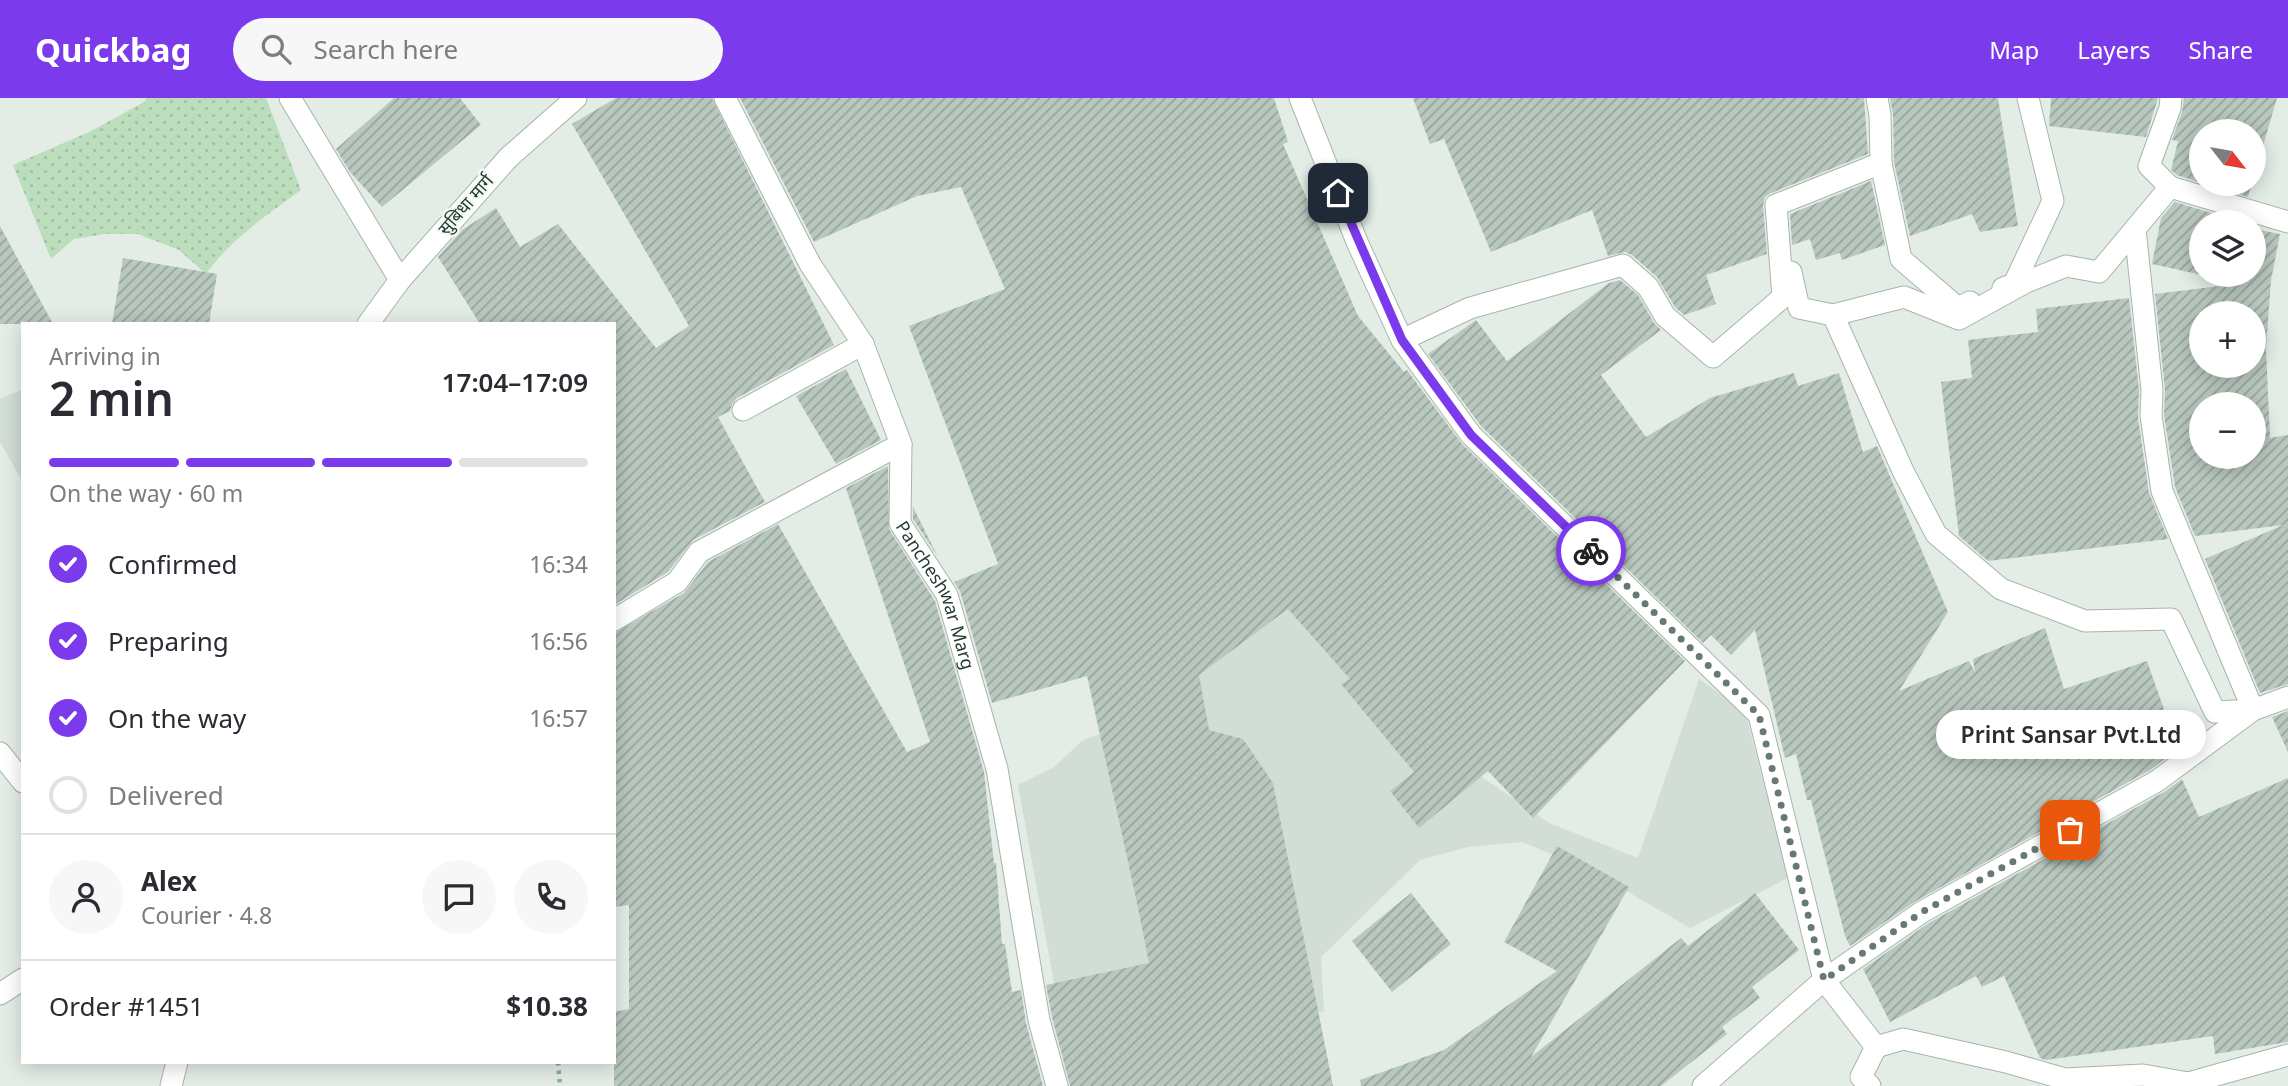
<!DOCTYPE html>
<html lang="en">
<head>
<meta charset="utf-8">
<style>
	body { margin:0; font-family:"Noto Sans","Noto Sans Devanagari",sans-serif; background:#f7f7f7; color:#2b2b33; height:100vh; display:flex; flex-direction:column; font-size:26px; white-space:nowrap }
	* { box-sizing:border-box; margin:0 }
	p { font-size:23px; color:#7c7c81 }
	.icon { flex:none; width:38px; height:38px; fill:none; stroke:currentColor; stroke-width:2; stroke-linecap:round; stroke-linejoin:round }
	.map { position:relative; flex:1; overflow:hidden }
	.sheet { position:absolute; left:21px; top:224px; width:595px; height:742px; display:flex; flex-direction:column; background:#fff; border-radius:0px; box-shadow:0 4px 18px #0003 }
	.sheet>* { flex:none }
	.needle { width:46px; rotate:121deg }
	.controls { position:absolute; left:2189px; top:21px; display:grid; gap:14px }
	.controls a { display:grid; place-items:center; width:77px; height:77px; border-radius:50%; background:#fff; box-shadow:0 4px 18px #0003; font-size:35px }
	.pin { position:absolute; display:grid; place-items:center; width:60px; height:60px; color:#fff; margin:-30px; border-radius:14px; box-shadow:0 4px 10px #0006 }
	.courier { position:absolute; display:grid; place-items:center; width:70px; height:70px; margin:-35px; border:5px solid #7c3aed; border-radius:50%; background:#fff; color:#222; box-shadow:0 2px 9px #0007 }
	.bubble { position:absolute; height:49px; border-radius:24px; background:#fff; box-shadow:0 4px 18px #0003; font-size:23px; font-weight:600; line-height:49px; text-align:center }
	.headline em { font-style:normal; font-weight:600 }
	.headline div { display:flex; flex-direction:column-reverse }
	.headline { display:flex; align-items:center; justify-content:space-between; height:119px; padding:0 28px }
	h1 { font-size:46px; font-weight:600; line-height:52px }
	.bar { display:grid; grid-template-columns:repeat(4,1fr); gap:10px 7px; align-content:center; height:84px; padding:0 28px }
	.bar i { height:9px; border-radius:5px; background:#e1e1e2 }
	.bar .on { background:#7c3aed }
	.bar p { grid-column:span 4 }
	.line { display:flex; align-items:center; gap:18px; padding:0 28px; border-top:2px solid #e1e1e2 }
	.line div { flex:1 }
	.round { display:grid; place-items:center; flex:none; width:74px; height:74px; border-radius:37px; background:#f7f7f7 }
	ol { padding:0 28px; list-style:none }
	li { display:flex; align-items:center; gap:21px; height:77px }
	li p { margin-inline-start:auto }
	li .icon { padding:7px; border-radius:50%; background:#7c3aed; color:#fff; stroke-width:4 }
	li:last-child { color:#7c7c81 }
	li i { width:38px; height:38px; border:4px solid #e1e1e2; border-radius:50% }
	header { display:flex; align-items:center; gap:42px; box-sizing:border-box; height:98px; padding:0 35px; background:#7c3aed; color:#fff }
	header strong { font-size:33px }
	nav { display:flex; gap:38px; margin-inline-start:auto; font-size:24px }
	.search { width:490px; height:63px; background:#f7f7f7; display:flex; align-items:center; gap:18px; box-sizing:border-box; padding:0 24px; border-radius:38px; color:#7c7c81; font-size:26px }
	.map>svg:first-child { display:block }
	.built { fill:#d1ddd5 }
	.green { fill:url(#green-dots) }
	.building { fill:url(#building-hatch); fill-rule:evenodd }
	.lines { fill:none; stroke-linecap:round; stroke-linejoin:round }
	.minor-casing { stroke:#a6b5ac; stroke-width:23 }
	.path { stroke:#84b097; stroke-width:4.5; stroke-dasharray:3.5 5; stroke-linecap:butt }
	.minor { stroke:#fff; stroke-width:21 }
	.done { stroke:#667b70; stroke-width:7; stroke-dasharray:0 12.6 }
	.route { stroke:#7c3aed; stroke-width:9 }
	.labels { text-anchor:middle; stroke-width:5; stroke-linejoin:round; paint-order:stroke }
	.street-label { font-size:18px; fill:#233e30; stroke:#f4f9f5 }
</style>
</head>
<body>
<header>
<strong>Quickbag</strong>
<div class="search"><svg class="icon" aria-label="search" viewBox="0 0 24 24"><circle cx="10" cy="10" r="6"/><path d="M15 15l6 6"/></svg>Search here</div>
<nav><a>Map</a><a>Layers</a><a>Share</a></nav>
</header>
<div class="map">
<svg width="2288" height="988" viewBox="0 0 2288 988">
	<defs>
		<pattern id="green-dots" width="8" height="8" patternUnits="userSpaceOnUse" patternTransform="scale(1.75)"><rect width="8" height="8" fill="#bcdebd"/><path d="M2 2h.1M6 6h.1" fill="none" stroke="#a1c0a3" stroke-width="1.8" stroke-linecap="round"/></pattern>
		<pattern id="building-hatch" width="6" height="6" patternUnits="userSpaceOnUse" patternTransform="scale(1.75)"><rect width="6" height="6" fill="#b9c8be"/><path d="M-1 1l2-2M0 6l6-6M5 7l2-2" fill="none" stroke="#96a49b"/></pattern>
	</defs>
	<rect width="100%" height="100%" fill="#e3ede6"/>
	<g class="built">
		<polygon points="23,291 23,384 0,344 0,301"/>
		<polygon points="1254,304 1400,599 1482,679 1549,725 1638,760 1699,581 1745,613 1788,780 1690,830 1592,773 1522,744 1468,749 1420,762 1321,859 1324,913 1230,932 1072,984 1018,687 1054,669 1083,642 1109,633"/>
	</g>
	<path class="green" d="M 146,0 L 266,0 L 301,92 C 267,117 231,141 206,176 L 179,152 L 138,136 L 105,136 L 74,141 L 51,161 L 13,67 L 89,34 L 146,3 Z"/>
	<g class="building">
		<polygon points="394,0 460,0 481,27 382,109 350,74 336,51"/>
		<polygon points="616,0 712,0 834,247 737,300 732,306 730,313 718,319 765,404 693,442 668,474 614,507 614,226 480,226 438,159 462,132 496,110 520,149 558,126 656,250 689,228 572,26"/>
		<polygon points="740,0 1274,0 1288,44 1283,46 1358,218 1404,274 1407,272 1462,346 1685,563 1533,720 1488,673 1419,730 1390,693 1414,674 1341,586 1350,581 1288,511 1199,577 1209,632 1243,641 1273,685 1333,988 1070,988 1052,919 1046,887 1149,865 1136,800 1087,578 992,605 960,493 954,484 998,466 909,228 1005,191 961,89 917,98 814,144"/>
		<polygon points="1413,0 1864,0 1868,56 1771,95 1765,99 1763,108 1767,156 1706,177 1716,206 1684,217 1675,209 1657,179 1632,157 1625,154 1608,158 1592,112 1491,154 1444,41 1430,46"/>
		<polygon points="1890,0 1998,0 2018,128 1980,134 1972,116 1910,138 1894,64 1893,17"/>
		<polygon points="2051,0 2158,0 2146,39 2049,28"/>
		<polygon points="2184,0 2277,0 2254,79 2254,33 2202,33 2202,85 2177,77 2171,72 2178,43 2172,42 2182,14"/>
		<polygon points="1871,83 1885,147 1842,162 1840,155 1816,162 1810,141 1792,147 1790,116"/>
		<polygon points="2205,86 2252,86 2248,99"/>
		<polygon points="2175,104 2241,124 2202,124 2202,177 2152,166 2161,120"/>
		<polygon points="0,128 53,226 0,226"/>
		<path d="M 2254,131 L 2280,136 L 2271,182 L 2266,251 L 2270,340 L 2288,337 L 2288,586 L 2260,595 L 2205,461 L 2283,427 L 2195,438 L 2175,389 L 2164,317 L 2165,291 L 2155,196 L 2244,185 L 2203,177 L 2254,177 ZM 2202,215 L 2254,215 L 2254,268 L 2202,268 ZM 2202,306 L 2254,306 L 2254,359 L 2202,359 Z"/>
		<polygon points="123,160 217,176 209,226 112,226"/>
		<polygon points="1620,182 1638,197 1654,225 1661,232 1601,277 1646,339 1710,300 1794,275 1798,288 1839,275 1863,354 1877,348 1948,514 1899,593 1969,563 1975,574 1973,561 2045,530 2064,591 2147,563 2173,637 2164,640 2171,656 2150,672 1916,803 1850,848 1845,838 1811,702 1807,702 1796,656 1785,660 1755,532 1731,557 1711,537 1703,545 1481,328 1428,256 1476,222 1507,263 1609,185"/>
		<polygon points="2129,200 2139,292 2138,320 2149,395 2168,441 1988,463 1959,438 1941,284 1972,280 1968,242 2038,234 2036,211"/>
		<polygon points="846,271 881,342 836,366 796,298"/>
		<polygon points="888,368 889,431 935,503 984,674 994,765 996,765 1002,846 1005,846 1012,894 1021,892 1026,925 1043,988 614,988 614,914 629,911 629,807 614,809 614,535 684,495 708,464 778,426 907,654 930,644 846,390"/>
		<polygon points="913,409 938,459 913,421"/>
		<polygon points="2288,613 2288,654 2272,619"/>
		<polygon points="2288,680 2288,944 2215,956 2213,938 2046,962 2040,960 2004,878 1982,889 1976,878 1890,924 1863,871 1929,825 2164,694 2182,681 2199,719"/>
		<polygon points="1557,748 1629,789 1531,959 1681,840 1688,848 1755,795 1799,852 1752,889 1760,900 1722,929 1727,936 1661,988 1361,988 1360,982 1444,952 1557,873 1504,844"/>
		<polygon points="1411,795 1451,846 1392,894 1352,843"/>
	</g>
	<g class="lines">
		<g class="minor-casing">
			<g id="minor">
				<polyline points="290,0 400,182"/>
				<path id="s1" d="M 725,0 L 810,166 L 863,246 L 901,346 L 900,425 L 947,497 L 997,671 L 1039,922 L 1057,988"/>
				<polyline points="1300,0 1357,144 1402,242 1471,337 1759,617 1824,882 1876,949 1903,941 2006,964 2065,981 2143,977 2188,985 2288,957"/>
				<polyline points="1877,0 1880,17 1881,65"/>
				<polyline points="2170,89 2288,124"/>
				<polyline points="2135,131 2152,292 2151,318 2162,393 2253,612 2215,614 2171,521 2085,523 2001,491 1936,436 1903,373 1833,217 1904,199 1959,221 2026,184 2066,168 2099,174 2170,89 2149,68 2170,10 2171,0"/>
				<polyline points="1791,174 1799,210 1833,217"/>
				<polyline points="2003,190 2014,186 2053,103 2028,0"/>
				<polyline points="368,226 400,182 509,59 576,0"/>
				<polyline points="1402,242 1470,210 1623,167 1648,189 1665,218 1713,259 1783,199 1776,107 1881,65 1901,161 1958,210 1970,204"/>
				<polyline points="743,312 863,246"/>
				<polyline points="614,522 677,484 699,454 901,346"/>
				<polyline points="0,655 23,684"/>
				<polyline points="0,896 23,881"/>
				<polyline points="171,988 177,964"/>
				<polyline points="1703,988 1824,882 1922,814 2157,683 2253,612 2288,599"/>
				<polyline points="1870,988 1861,979 1876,949"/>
			</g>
		</g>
		<polyline class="path" points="558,964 560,988"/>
		<use href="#minor" class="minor"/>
	</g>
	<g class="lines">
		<polyline class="done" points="1591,453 1759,617 1824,882 1922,814 2070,732"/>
		<polyline class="route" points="1338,95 1402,242 1471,337 1591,453"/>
	</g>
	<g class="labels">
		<g class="street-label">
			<text transform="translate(466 107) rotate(-49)" y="6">सुबिधा मार्ग</text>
			<text dy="6" stroke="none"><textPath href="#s1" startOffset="550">Pancheshwar Marg</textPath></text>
		</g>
	</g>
</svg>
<div class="controls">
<a><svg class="needle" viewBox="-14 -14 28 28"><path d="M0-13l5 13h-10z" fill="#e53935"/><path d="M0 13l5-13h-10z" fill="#7c7c81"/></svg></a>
<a><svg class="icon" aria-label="layers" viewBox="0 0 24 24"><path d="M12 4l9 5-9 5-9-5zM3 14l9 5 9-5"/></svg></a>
<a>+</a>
<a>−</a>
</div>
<div class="pin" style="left:2070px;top:732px;background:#ea580c"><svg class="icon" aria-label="bag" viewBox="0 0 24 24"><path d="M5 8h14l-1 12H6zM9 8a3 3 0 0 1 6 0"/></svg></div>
<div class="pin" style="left:1338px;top:95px;background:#1f2937"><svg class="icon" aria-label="home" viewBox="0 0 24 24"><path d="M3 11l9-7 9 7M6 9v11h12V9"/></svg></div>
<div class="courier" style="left:1591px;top:453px"><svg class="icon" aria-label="bike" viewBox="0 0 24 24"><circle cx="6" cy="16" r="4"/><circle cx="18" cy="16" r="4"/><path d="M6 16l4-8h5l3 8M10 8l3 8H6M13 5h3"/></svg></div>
<div class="bubble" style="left:1936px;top:612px;width:270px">Print Sansar Pvt.Ltd</div>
<section class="sheet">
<div class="headline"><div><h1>2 min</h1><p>Arriving in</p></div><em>17:04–17:09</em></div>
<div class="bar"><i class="on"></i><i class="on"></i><i class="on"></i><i></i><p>On the way · 60 m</p></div>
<ol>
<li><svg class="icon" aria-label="check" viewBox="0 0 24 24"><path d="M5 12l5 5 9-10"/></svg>Confirmed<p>16:34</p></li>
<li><svg class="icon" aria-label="check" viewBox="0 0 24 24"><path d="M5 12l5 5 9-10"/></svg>Preparing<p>16:56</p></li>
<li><svg class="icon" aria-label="check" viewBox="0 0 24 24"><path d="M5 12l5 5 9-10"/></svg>On the way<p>16:57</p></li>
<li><i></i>Delivered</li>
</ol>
<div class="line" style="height:126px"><a class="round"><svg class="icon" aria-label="person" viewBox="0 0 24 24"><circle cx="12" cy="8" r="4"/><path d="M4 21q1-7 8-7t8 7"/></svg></a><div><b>Alex</b><p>Courier · 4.8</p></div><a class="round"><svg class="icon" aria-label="chat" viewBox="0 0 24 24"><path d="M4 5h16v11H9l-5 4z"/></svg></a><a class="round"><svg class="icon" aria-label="phone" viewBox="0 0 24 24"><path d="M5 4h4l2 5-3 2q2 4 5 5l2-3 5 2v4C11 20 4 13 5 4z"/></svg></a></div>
<div class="line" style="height:91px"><div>Order #1451</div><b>$10.38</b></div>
</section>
</div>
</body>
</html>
